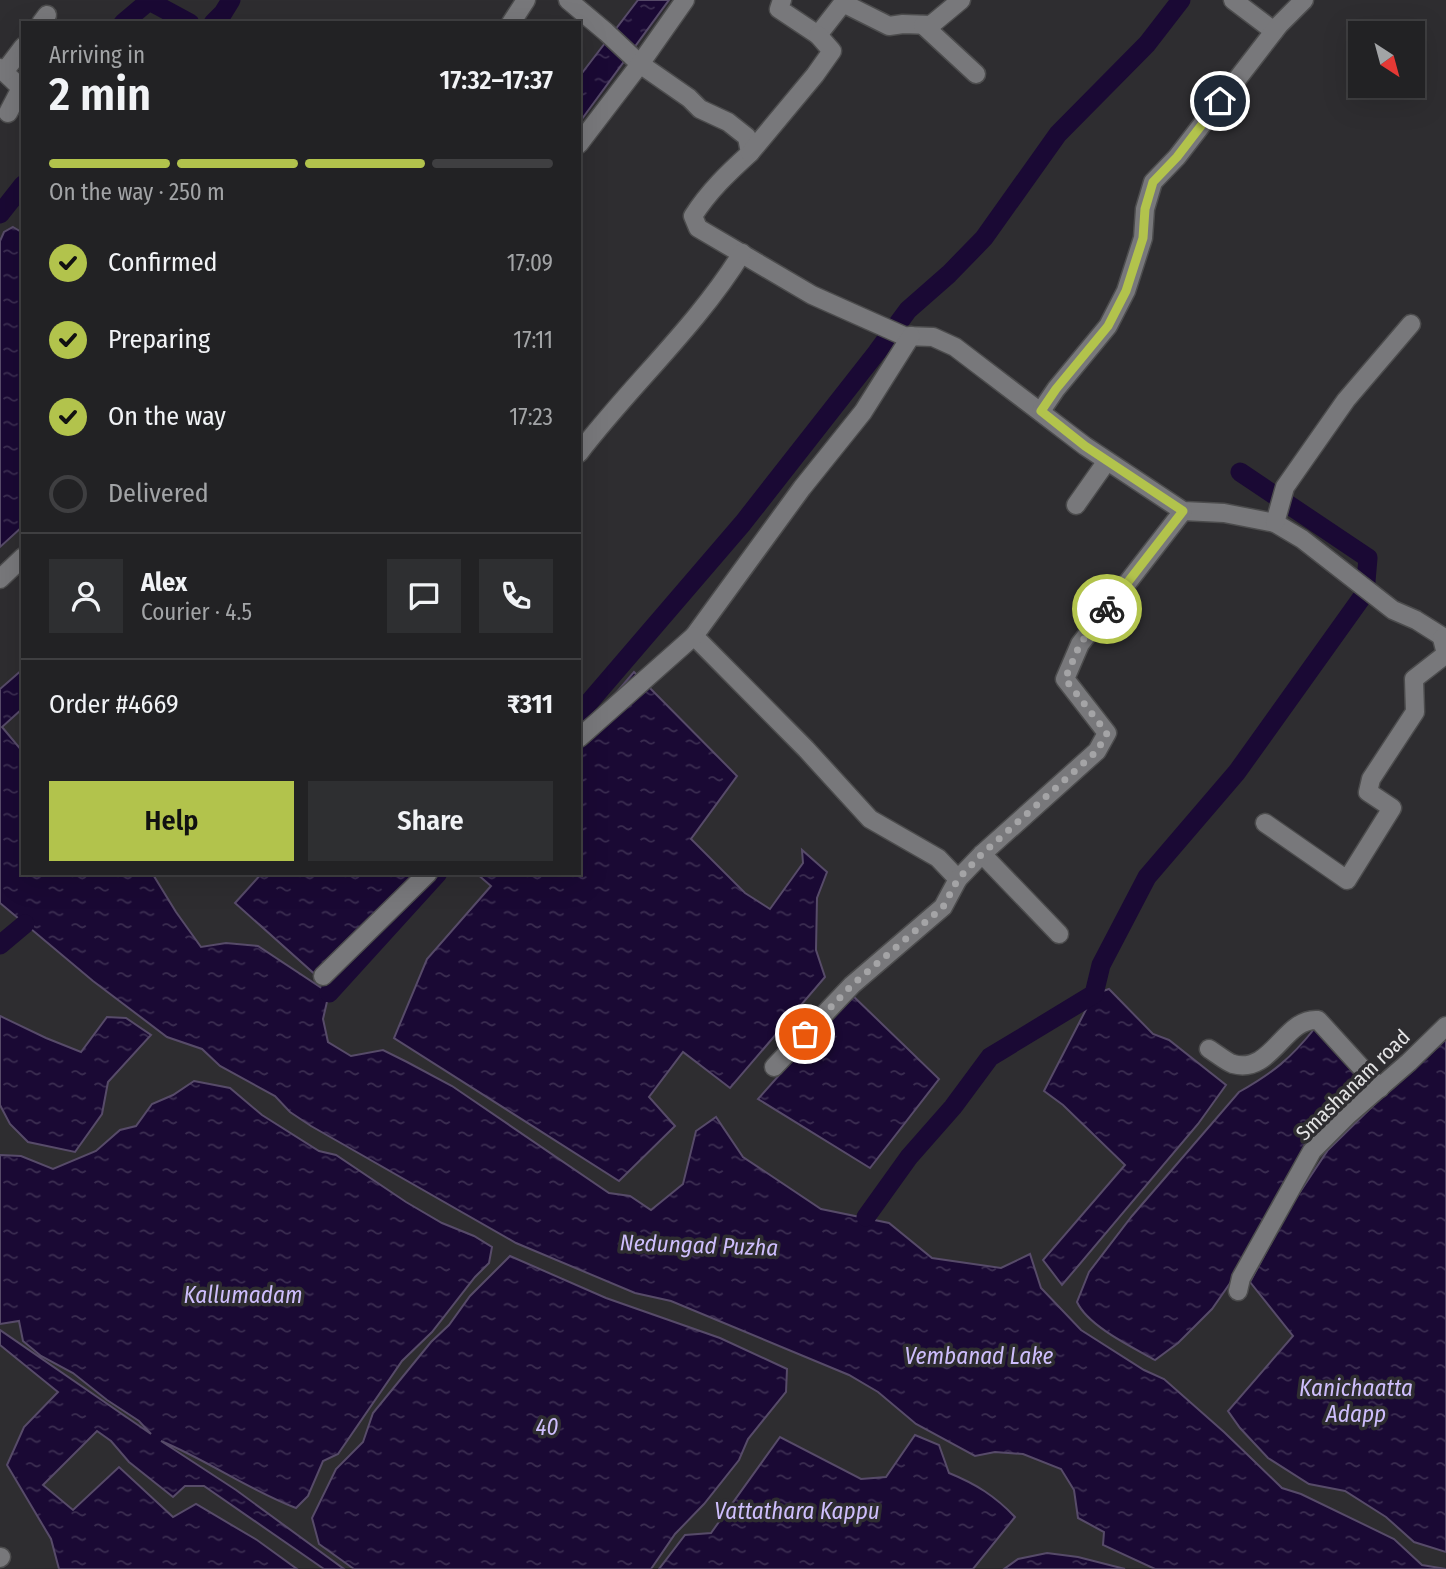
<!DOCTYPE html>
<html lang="en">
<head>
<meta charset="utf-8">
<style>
	body { margin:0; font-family:"Fira Sans Condensed",sans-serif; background:#2e2f31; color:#f1f3f6; height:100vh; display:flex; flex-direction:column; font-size:26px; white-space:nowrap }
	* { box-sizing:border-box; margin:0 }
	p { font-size:23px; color:#a2a4a6 }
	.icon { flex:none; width:38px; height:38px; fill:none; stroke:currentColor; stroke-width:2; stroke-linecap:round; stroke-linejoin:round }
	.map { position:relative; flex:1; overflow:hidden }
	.sheet { position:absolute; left:21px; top:21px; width:560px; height:854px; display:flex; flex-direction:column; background:#222224; border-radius:0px; box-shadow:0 7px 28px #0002,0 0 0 2px #3f3f41 }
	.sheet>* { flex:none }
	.needle { width:46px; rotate:144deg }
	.buttons { position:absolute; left:1348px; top:21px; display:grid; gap:14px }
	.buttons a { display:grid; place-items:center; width:77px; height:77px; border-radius:0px; background:#222224; box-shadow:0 7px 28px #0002,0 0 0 2px #3f3f41; font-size:35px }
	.pin { position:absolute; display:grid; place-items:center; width:60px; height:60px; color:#fff; margin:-30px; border:4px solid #fff; border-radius:50%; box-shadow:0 2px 7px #0007 }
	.courier { position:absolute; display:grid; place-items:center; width:70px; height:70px; margin:-35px; border:5px solid #b2c34c; border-radius:50%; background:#fff; color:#222; box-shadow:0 2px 9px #0007 }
	.overview em { font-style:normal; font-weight:600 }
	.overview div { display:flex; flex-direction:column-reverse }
	.overview { display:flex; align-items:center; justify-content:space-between; height:119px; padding:0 28px }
	h1 { font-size:46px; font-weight:600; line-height:52px }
	.bar { display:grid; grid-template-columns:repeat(4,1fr); gap:10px 7px; align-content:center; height:84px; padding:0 28px }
	.bar i { height:9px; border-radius:5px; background:#3f3f41 }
	.bar .on { background:#b2c34c }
	.bar p { grid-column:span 4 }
	.line { display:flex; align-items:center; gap:18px; padding:0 28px; border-top:2px solid #3f3f41 }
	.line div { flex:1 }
	.round { display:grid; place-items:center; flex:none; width:74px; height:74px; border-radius:0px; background:#2e2f31 }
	ol { padding:0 28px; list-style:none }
	li { display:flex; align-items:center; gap:21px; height:77px }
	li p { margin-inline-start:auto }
	li .icon { padding:7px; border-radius:50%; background:#b2c34c; color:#111; stroke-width:4 }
	li:last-child { color:#a2a4a6 }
	li i { width:38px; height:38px; border:4px solid #3f3f41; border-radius:50% }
	.primary-button { display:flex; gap:14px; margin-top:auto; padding:14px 28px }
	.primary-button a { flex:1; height:80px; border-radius:0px; background:#b2c34c; color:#111; font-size:28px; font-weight:600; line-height:80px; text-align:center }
	.primary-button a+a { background:#2e2f31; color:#f1f3f6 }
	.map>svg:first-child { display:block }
	.water { fill:url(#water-ripples); stroke:#574b69; stroke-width:2 }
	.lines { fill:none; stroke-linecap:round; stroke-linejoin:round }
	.canal { stroke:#1a0934; stroke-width:19 }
	.minor-casing { stroke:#4c4c4d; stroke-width:21 }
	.minor { stroke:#78787b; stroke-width:18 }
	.done { stroke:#a4a4a6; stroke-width:7; stroke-dasharray:0 12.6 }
	.route { stroke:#b2c34c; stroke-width:9 }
	.labels { text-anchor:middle; stroke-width:7; stroke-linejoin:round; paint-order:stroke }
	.street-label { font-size:21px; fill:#e4e4e5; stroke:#2e2d30 }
	.water-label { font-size:23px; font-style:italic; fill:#cebefc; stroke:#2e2d30 }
</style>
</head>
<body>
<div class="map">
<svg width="1446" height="1569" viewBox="0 0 1446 1569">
	<defs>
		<pattern id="water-ripples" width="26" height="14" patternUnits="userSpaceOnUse" patternTransform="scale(1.75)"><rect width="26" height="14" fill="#1a0934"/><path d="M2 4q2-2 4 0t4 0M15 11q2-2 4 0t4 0" fill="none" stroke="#3b2d51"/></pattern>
	</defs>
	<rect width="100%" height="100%" fill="#2e2d30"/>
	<g class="water">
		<polygon points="638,0 669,0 579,123 579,77"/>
		<polygon points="13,227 23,233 23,526 0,547 0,241 4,232"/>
		<polygon points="23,669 23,708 2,727 23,752 23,873 152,873 176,912 201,947 226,943 258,946 329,993 323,1019 328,1042 351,1056 383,1050 407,1062 452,1086 609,1193 630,1196 651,1210 683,1184 696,1131 716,1117 743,1157 821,1209 889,1223 932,1258 1001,1268 1030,1254 1041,1288 1081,1330 1144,1370 1164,1379 1224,1432 1282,1488 1301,1494 1394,1539 1422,1565 1446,1569 1155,1569 1103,1545 1104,1532 1078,1518 1074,1490 1061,1469 1023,1454 995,1452 975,1456 916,1424 878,1392 849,1375 671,1301 635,1293 516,1243 311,1126 290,1112 275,1096 220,1066 202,1049 167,1037 93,981 0,903 0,689"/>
		<polygon points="634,672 737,776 691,839 745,893 770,909 803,863 802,850 827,872 817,898 816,950 825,977 730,1088 683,1052 649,1097 675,1126 619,1181 394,1038 427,959 491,886 476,873 579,873 579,736"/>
		<polygon points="262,873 416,873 318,977 235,903"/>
		<polygon points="1109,989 1153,1034 1169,1040 1226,1085 1198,1124 1062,1285 1043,1260 1125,1165 1063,1105 1044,1091 1094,994"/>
		<polygon points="851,994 939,1079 870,1168 758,1099"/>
		<polygon points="0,1016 46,1038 81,1052 107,1017 126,1018 151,1035 108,1082 102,1114 75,1152 28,1142 10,1124 0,1105"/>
		<path d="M 1315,1028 L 1371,1083 L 1320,1133 L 1235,1276 L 1212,1309 L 1178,1343 L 1155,1360 C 1132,1347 1088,1326 1077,1302 L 1089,1272 L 1132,1216 L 1239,1092 C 1273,1073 1291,1058 1315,1028 Z"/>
		<polygon points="1446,1034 1446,1552 1414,1542 1386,1517 1345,1491 1309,1484 1268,1458 1240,1428 1228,1411 1293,1336 1250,1282 1292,1204 1328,1150"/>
		<path d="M 194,1081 L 230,1088 L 262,1115 L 319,1151 L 336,1155 L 406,1202 L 442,1223 L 474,1236 L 492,1247 L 489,1263 L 475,1277 L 432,1332 L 402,1361 L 338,1454 L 323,1461 L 308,1496 L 296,1508 C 249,1490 207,1460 161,1441 L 236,1490 L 344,1569 L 324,1569 L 204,1486 L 185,1486 L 173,1497 L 129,1462 L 111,1441 L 97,1431 L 43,1485 L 73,1510 L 119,1467 L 173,1517 L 196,1504 L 257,1540 L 297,1569 L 59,1569 L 51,1539 L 7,1465 L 24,1427 L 58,1392 L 0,1345 L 0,1330 L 151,1434 L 139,1421 L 107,1400 L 73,1373 L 41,1356 L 23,1341 L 19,1321 L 0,1324 L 0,1155 L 21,1156 L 53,1169 L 96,1151 L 120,1130 L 136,1126 L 152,1104 L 173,1095 Z"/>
		<polygon points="510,1256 606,1298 720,1338 787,1369 786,1392 748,1439 739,1460 704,1504 675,1534 651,1569 354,1569 319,1544 312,1518 336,1469 363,1442 373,1413 431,1342 449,1325 470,1296"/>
		<path d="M 915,1435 L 939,1445 L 949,1473 C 976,1484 995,1496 1015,1517 L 973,1569 L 659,1569 L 685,1535 L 711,1533 L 780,1437 L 861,1479 L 886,1477 Z"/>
		<polygon points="1047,1553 1078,1557 1125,1569 1004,1569 1018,1559"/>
	</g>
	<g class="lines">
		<g class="canal">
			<polyline points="123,23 149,1 190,23"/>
			<polyline points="213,23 223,13 231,0"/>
			<polyline points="0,214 23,185"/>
			<polyline points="579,714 743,523 877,352 908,310 949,274 984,238 1058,134 1147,44 1181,0"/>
			<polyline points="0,945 25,924"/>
			<polyline points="329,993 438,873"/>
			<polyline points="866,1217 909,1157 953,1107 990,1057 1094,994 1101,965 1147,877 1237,772 1365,593 1368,558 1240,472"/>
		</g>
		<g class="minor-casing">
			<g id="minor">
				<path d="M 568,0 L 606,32 L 640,64 L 689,98 L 700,109 L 728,122 L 747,137 L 750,153 C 728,173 709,191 693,216 L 698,228 L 812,295 L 904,336 L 933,337 L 955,347 L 1085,446 L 1183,511 L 1224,513 L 1275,523 L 1302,539 L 1393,610 L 1416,620 L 1446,639"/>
				<polyline points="782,0 779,9 818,35 843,3 889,26 903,24 931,25 961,0"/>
				<polyline points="1233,0 1274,31"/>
				<polyline points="41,23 47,15"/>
				<polyline points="511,23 526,0"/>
				<polyline points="923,25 976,74"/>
				<polyline points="0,68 21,88 8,113"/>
				<polyline points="4,72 23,47"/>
				<polyline points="579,144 640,64 685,0"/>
				<polyline points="750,153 815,75 832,51 818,35"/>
				<polyline points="911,336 863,412 802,488 694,636 806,749 870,819 938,858 958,879 982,854 1097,751 1107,733 1065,679 1080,644 1183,511"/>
				<polyline points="1041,411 1056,389 1108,326 1126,291 1143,238 1145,209 1153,182 1177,157 1279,25 1304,0"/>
				<path d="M 579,453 C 631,385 697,326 742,253"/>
				<polyline points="1076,505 1107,461"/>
				<polyline points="1275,523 1285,487 1346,400 1411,324"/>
				<polyline points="0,579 23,557"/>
				<polyline points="579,738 694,636"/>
				<polyline points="1265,823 1347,880 1392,808 1368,792 1371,779 1415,712 1414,679 1446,654 1442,638"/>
				<polyline points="982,854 1059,934"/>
				<polyline points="323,976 428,873"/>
				<path d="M 1209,1049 C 1216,1053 1225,1061 1233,1064 C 1272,1075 1284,1017 1318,1020 L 1380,1088"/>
				<polyline points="774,1067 852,985 943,907 958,879"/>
				<polyline points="1238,1291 1241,1278 1312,1151 1348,1115 1409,1062 1446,1026"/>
				<polyline points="0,1558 1,1557"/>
			</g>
		</g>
		<use href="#minor" class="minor"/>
	</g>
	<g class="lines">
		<polyline class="done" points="805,1034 852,985 943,907 958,879 982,854 1097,751 1107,733 1065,679 1080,644 1107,609"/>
		<polyline class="route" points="1107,609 1183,511 1085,446 1041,411 1056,389 1108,326 1126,291 1143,238 1145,209 1153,182 1177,157 1220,101"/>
	</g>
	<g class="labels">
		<g class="street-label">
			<text transform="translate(1353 1085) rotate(-44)" y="7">Smashanam road</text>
		</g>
		<g class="water-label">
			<text transform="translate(699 1245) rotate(2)" y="8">Nedungad Puzha</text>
			<text x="243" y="1303">Kallumadam</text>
			<text x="979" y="1364">Vembanad Lake</text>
			<text x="1356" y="1396">Kanichaatta<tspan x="1356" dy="26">Adapp</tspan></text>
			<text x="547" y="1435">40</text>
			<text x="797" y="1519">Vattathara Kappu</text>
		</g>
	</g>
</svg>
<div class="buttons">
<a><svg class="needle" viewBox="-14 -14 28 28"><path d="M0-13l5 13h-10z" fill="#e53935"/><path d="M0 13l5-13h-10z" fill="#a2a4a6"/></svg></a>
</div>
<div class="pin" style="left:805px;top:1034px;background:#ea580c"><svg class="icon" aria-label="bag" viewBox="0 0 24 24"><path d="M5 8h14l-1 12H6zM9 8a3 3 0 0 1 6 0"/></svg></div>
<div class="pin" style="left:1220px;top:101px;background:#1f2937"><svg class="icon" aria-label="home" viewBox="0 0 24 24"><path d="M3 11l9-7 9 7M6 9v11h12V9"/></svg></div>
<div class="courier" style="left:1107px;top:609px"><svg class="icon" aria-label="bike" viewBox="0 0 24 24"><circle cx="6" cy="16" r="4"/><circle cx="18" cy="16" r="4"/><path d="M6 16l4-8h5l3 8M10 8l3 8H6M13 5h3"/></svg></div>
<section class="sheet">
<div class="overview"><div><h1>2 min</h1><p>Arriving in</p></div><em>17:32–17:37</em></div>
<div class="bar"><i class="on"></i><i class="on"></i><i class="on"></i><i></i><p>On the way · 250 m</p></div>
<ol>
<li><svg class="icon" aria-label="check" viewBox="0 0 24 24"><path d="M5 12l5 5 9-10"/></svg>Confirmed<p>17:09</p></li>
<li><svg class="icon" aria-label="check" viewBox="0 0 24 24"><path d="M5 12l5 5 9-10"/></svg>Preparing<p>17:11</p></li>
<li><svg class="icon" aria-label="check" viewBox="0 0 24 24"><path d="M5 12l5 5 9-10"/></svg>On the way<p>17:23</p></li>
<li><i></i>Delivered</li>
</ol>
<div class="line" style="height:126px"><a class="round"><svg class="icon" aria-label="person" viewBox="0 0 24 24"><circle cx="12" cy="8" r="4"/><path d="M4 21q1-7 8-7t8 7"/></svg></a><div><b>Alex</b><p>Courier · 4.5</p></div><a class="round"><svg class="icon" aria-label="chat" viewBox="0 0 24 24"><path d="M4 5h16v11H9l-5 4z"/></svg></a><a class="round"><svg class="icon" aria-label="phone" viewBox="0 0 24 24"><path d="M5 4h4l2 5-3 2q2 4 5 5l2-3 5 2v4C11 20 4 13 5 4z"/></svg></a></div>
<div class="line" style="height:91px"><div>Order #4669</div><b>₹311</b></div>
<div class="primary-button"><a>Help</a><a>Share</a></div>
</section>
</div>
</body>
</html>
